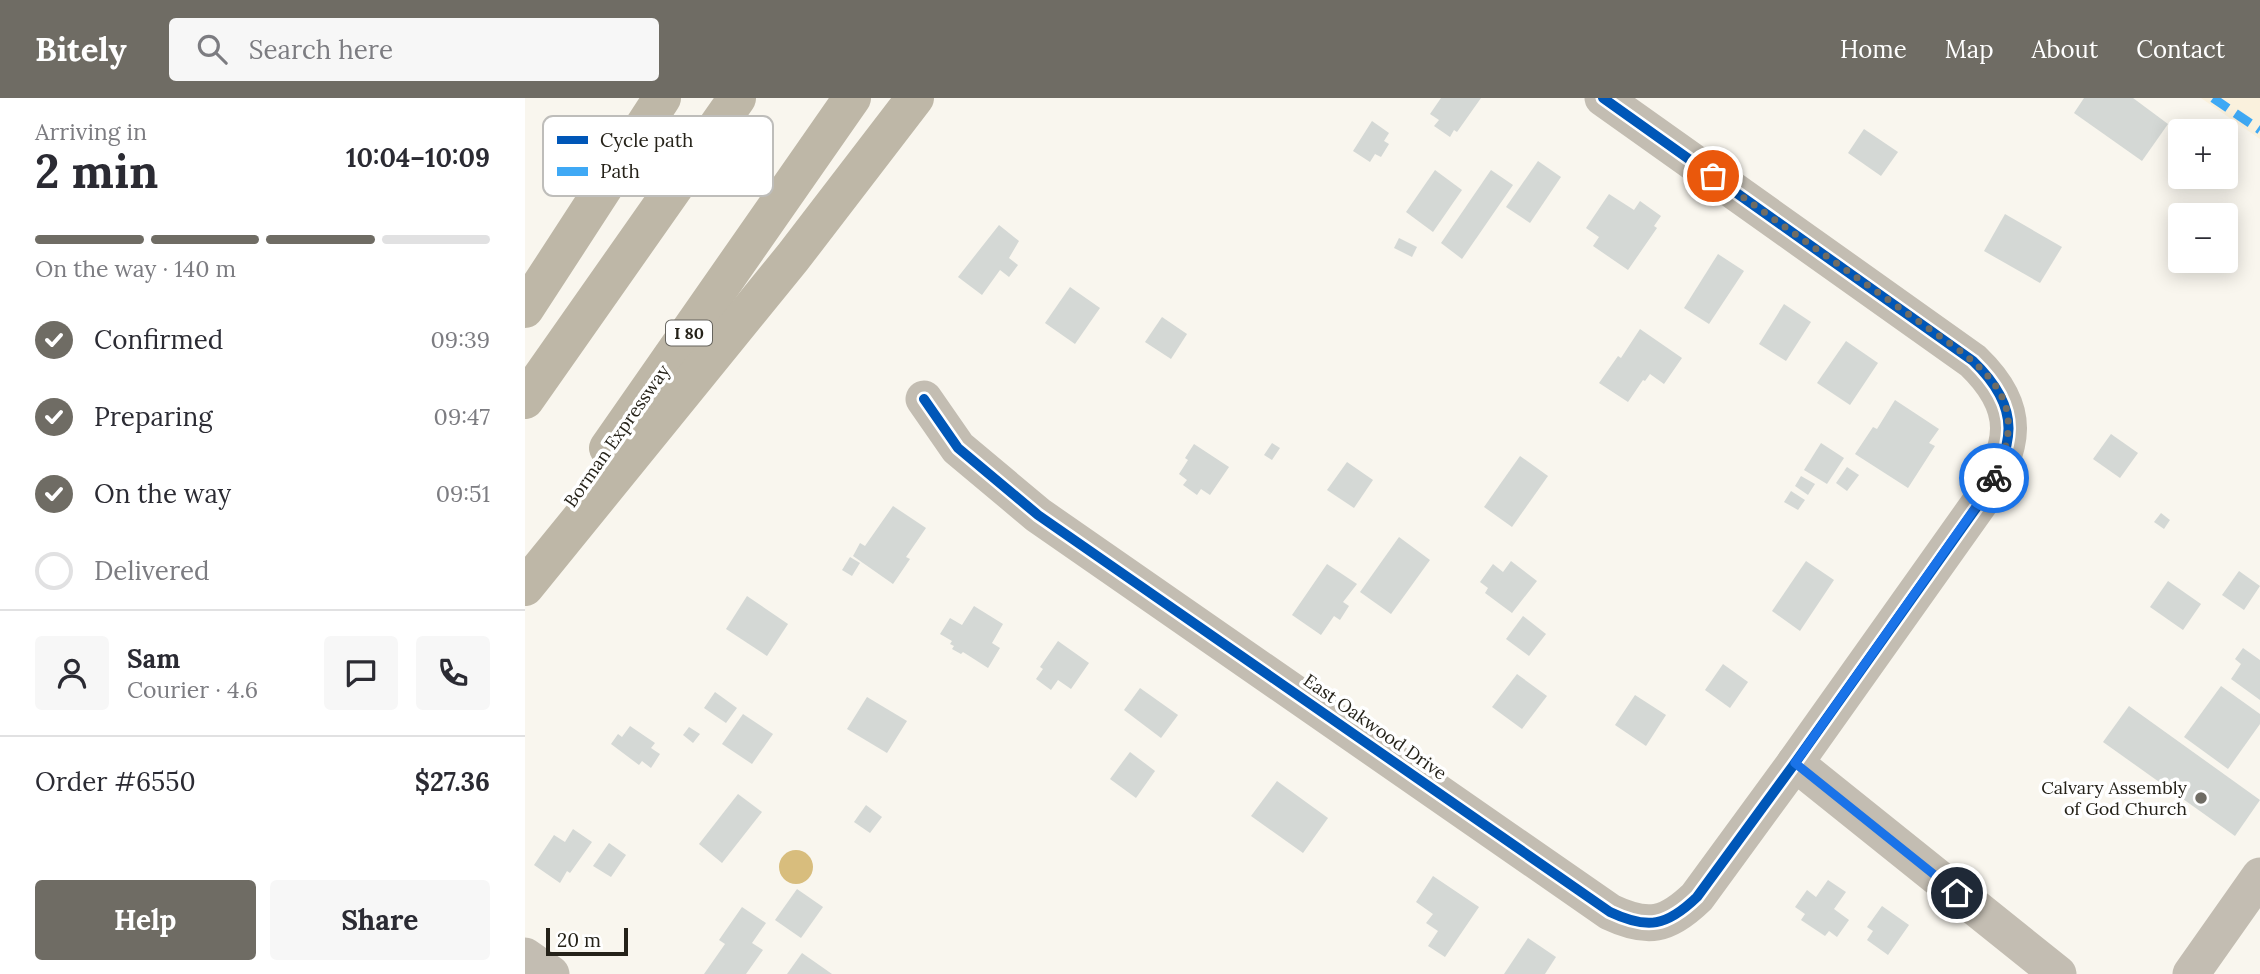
<!DOCTYPE html>
<html lang="en">
<head>
<meta charset="utf-8">
<style>
	body { margin:0; font-family:Lora,serif; background:#f7f7f7; color:#2b2b33; height:100vh; display:flex; flex-direction:column; font-size:26px; white-space:nowrap }
	* { box-sizing:border-box; margin:0 }
	p { font-size:23px; color:#7c7c81 }
	.icon { flex:none; width:38px; height:38px; fill:none; stroke:currentColor; stroke-width:2; stroke-linecap:round; stroke-linejoin:round }
	.map { position:relative; flex:1; overflow:hidden }
	.drawer { display:flex; flex-direction:column; background:#fff; width:525px }
	.drawer>* { flex:none }
	.buttons { position:absolute; left:1643px; top:21px; display:grid; gap:14px }
	.buttons a { display:grid; place-items:center; width:70px; height:70px; border-radius:7px; background:#fff; box-shadow:0 4px 18px #0003; font-size:35px }
	.scale { position:absolute; left:21px; bottom:18px; width:82px; box-sizing:border-box; padding-left:7px; border:4px solid #252219; border-top:0; font-size:19px; line-height:24px; white-space:nowrap; color:#252219; -webkit-text-stroke:5px #fff; paint-order:stroke }
	.pin { position:absolute; display:grid; place-items:center; width:60px; height:60px; color:#fff; margin:-30px; border:4px solid #fff; border-radius:50%; box-shadow:0 2px 7px #0007 }
	.courier { position:absolute; display:grid; place-items:center; width:70px; height:70px; margin:-35px; border:5px solid #1a73e8; border-radius:50%; background:#fff; color:#222; box-shadow:0 2px 9px #0007 }
	.headline em { font-style:normal; font-weight:700 }
	.headline div { display:flex; flex-direction:column-reverse }
	.headline { display:flex; align-items:center; justify-content:space-between; height:119px; padding:0 35px }
	h1 { font-size:46px; font-weight:700; line-height:52px }
	.bar { display:grid; grid-template-columns:repeat(4,1fr); gap:10px 7px; align-content:center; height:84px; padding:0 35px }
	.bar i { height:9px; border-radius:5px; background:#e1e1e2 }
	.bar .selected { background:#6f6c64 }
	.bar p { grid-column:span 4 }
	.line { display:flex; align-items:center; gap:18px; padding:0 35px; border-top:2px solid #e1e1e2 }
	.line div { flex:1 }
	.round { display:grid; place-items:center; flex:none; width:74px; height:74px; border-radius:7px; background:#f7f7f7 }
	ol { padding:0 35px; list-style:none }
	li { display:flex; align-items:center; gap:21px; height:77px }
	li p { margin-inline-start:auto }
	li .icon { padding:7px; border-radius:50%; background:#6f6c64; color:#fff; stroke-width:4 }
	li:last-child { color:#7c7c81 }
	li i { width:38px; height:38px; border:4px solid #e1e1e2; border-radius:50% }
	.primary-button { display:flex; gap:14px; margin-top:auto; padding:14px 35px }
	.primary-button a { flex:1; height:80px; border-radius:7px; background:#6f6c64; color:#fff; font-size:28px; font-weight:700; line-height:80px; text-align:center }
	.primary-button a+a { background:#f7f7f7; color:#2b2b33 }
	header { display:flex; align-items:center; gap:42px; box-sizing:border-box; height:98px; padding:0 35px; background:#6f6c64; color:#fff }
	header strong { font-size:33px }
	nav { display:flex; gap:38px; margin-inline-start:auto; font-size:24px }
	.search { width:490px; height:63px; background:#f7f7f7; display:flex; align-items:center; gap:18px; box-sizing:border-box; padding:0 24px; border-radius:7px; color:#7c7c81; font-size:26px }
	main { display:flex; flex:1; min-height:0 }
	.map>svg:first-child { display:block }
	.built { fill:#faf1dd }
	.water { fill:#d8bd7d }
	.building { fill:#d4d8d5 }
	.lines { fill:none; stroke-linecap:round; stroke-linejoin:round }
	.minor { stroke:#c3bdb2; stroke-width:37 }
	.highway { stroke:#beb7a7; stroke-width:38 }
	.quiet { stroke:#3fa9f5; stroke-width:9; stroke-dasharray:18 9; stroke-linecap:butt }
	.cycleway-casing { stroke:#fff; stroke-width:15 }
	.cycleway { stroke:#0057b8; stroke-width:10 }
	.done { stroke:#6f6c64; stroke-width:7; stroke-dasharray:0 12.6 }
	.route { stroke:#1a73e8; stroke-width:9 }
	.poi-dot { fill:#6f6c64; stroke:#fff; stroke-width:2.5 }
	.labels { text-anchor:middle; stroke-width:7; stroke-linejoin:round; paint-order:stroke }
	.shield { fill:#fff; stroke:#66645e; stroke-width:2 }
	.shield-label { font-size:16px; font-weight:bold; fill:#252219 }
	.street-label { font-size:18px; fill:#252219; stroke:#fff }
	.poi-label { font-size:18px; fill:#252219; stroke:#fff; text-anchor:end }
	.key { fill:#fff; stroke:#bebdba; stroke-width:2 }
	.key-label { font-size:19px; fill:#252219 }
</style>
</head>
<body>
<header>
<strong>Bitely</strong>
<div class="search"><svg class="icon" aria-label="search" viewBox="0 0 24 24"><circle cx="10" cy="10" r="6"/><path d="M15 15l6 6"/></svg>Search here</div>
<nav><a>Home</a><a>Map</a><a>About</a><a>Contact</a></nav>
</header>
<main>
<section class="drawer">
<div class="headline"><div><h1>2 min</h1><p>Arriving in</p></div><em>10:04–10:09</em></div>
<div class="bar"><i class="selected"></i><i class="selected"></i><i class="selected"></i><i></i><p>On the way · 140 m</p></div>
<ol>
<li><svg class="icon" aria-label="check" viewBox="0 0 24 24"><path d="M5 12l5 5 9-10"/></svg>Confirmed<p>09:39</p></li>
<li><svg class="icon" aria-label="check" viewBox="0 0 24 24"><path d="M5 12l5 5 9-10"/></svg>Preparing<p>09:47</p></li>
<li><svg class="icon" aria-label="check" viewBox="0 0 24 24"><path d="M5 12l5 5 9-10"/></svg>On the way<p>09:51</p></li>
<li><i></i>Delivered</li>
</ol>
<div class="line" style="height:126px"><a class="round"><svg class="icon" aria-label="person" viewBox="0 0 24 24"><circle cx="12" cy="8" r="4"/><path d="M4 21q1-7 8-7t8 7"/></svg></a><div><b>Sam</b><p>Courier · 4.6</p></div><a class="round"><svg class="icon" aria-label="chat" viewBox="0 0 24 24"><path d="M4 5h16v11H9l-5 4z"/></svg></a><a class="round"><svg class="icon" aria-label="phone" viewBox="0 0 24 24"><path d="M5 4h4l2 5-3 2q2 4 5 5l2-3 5 2v4C11 20 4 13 5 4z"/></svg></a></div>
<div class="line" style="height:91px"><div>Order #6550</div><b>$27.36</b></div>
<div class="primary-button"><a>Help</a><a>Share</a></div>
</section>
<div class="map">
<svg width="1735" height="876" viewBox="0 0 1735 876">
	<rect width="100%" height="100%" fill="#f9f6ee"/>
	<polygon class="built" points="1676,0 1735,0 1735,41"/>
	<circle class="water" cx="271" cy="769" r="17"/>
	<g class="building">
		<polygon points="916,0 956,0 932,34 929,32 925,39 909,28 914,22 905,16"/>
		<polygon points="1559,0 1608,0 1643,26 1617,63 1549,15"/>
		<polygon points="847,23 864,35 859,43 864,46 856,59 850,56 845,64 828,53"/>
		<polygon points="1339,31 1373,54 1356,78 1323,55"/>
		<polygon points="1013,63 1036,79 1005,125 981,109"/>
		<polygon points="910,72 937,92 908,134 881,114"/>
		<polygon points="966,72 988,87 937,161 916,145"/>
		<polygon points="1084,96 1109,112 1115,103 1136,118 1129,128 1132,130 1103,172 1068,148 1074,139 1061,130"/>
		<polygon points="1480,116 1537,149 1515,185 1459,153"/>
		<polygon points="474,127 494,143 484,160 493,167 484,179 475,172 457,197 433,179"/>
		<polygon points="874,140 892,149 887,159 869,150"/>
		<polygon points="1193,156 1219,173 1184,226 1159,210"/>
		<polygon points="545,189 575,210 550,246 520,225"/>
		<polygon points="1259,206 1286,224 1261,263 1234,246"/>
		<polygon points="637,219 662,236 646,261 620,244"/>
		<polygon points="1115,231 1157,260 1139,286 1125,276 1120,283 1118,282 1103,304 1074,285 1093,258 1096,260"/>
		<polygon points="1321,243 1353,265 1325,307 1292,285"/>
		<polygon points="1370,302 1414,331 1404,345 1410,348 1383,390 1330,356 1348,329 1352,331"/>
		<polygon points="1586,336 1613,355 1595,380 1568,361"/>
		<polygon points="747,345 755,350 747,362 739,357"/>
		<polygon points="1296,345 1319,360 1302,386 1279,372"/>
		<polygon points="669,346 704,369 685,397 676,391 672,397 658,387 662,382 654,376 663,362 660,360"/>
		<polygon points="995,358 1023,378 987,429 959,409"/>
		<polygon points="822,364 848,382 829,410 802,392"/>
		<polygon points="1322,369 1334,377 1322,393 1311,385"/>
		<polygon points="1276,378 1290,386 1283,397 1270,388"/>
		<polygon points="1266,393 1280,402 1273,412 1259,404"/>
		<polygon points="368,408 401,430 381,459 385,461 368,486 328,458 335,445 340,448"/>
		<polygon points="1636,415 1645,422 1639,431 1629,424"/>
		<polygon points="874,439 905,462 866,516 835,494"/>
		<polygon points="325,459 335,465 327,478 317,472"/>
		<polygon points="986,463 1012,483 987,515 960,495 963,490 955,484 968,466 978,474"/>
		<polygon points="1281,463 1309,482 1275,533 1247,513"/>
		<polygon points="802,466 832,486 818,504 824,508 815,522 809,518 796,537 767,517"/>
		<polygon points="1714,473 1735,488 1719,512 1697,497"/>
		<polygon points="1643,483 1676,506 1658,532 1625,509"/>
		<polygon points="222,498 263,526 242,558 201,531"/>
		<polygon points="449,508 478,526 467,545 475,550 463,570 438,554 436,556 427,551 429,548 425,546 427,543 415,536 425,520 437,527"/>
		<polygon points="998,518 1021,536 1004,558 981,541"/>
		<polygon points="533,543 564,565 546,591 533,582 526,592 511,581 518,571 515,569"/>
		<polygon points="1718,550 1735,562 1735,602 1706,581 1716,566 1710,561"/>
		<polygon points="1198,566 1223,584 1205,610 1180,592"/>
		<polygon points="992,576 1022,598 997,631 967,609"/>
		<polygon points="1696,588 1735,616 1735,626 1703,671 1659,639"/>
		<polygon points="615,590 653,617 636,640 599,612"/>
		<polygon points="190,594 212,610 201,625 179,610"/>
		<polygon points="1110,597 1141,617 1121,648 1090,627"/>
		<polygon points="342,599 382,623 362,655 322,631"/>
		<polygon points="1604,608 1735,702 1710,738 1578,644"/>
		<polygon points="218,616 248,636 227,666 197,646"/>
		<polygon points="105,628 130,645 126,650 135,656 126,670 117,663 114,667 86,646 93,636 97,639"/>
		<polygon points="164,629 175,636 168,645 158,637"/>
		<polygon points="605,654 630,673 611,700 585,681"/>
		<polygon points="752,683 803,720 778,755 726,718"/>
		<polygon points="213,696 237,714 197,765 174,746"/>
		<polygon points="341,707 357,719 345,735 329,724"/>
		<polygon points="48,731 67,744 45,775 42,773 35,785 9,767 29,737 40,744"/>
		<polygon points="84,745 101,757 86,779 68,768"/>
		<polygon points="908,778 954,809 920,859 903,848 913,833 901,825 908,816 891,804"/>
		<polygon points="1303,782 1321,794 1309,811 1324,822 1312,839 1304,833 1300,838 1276,822 1280,816 1270,809 1282,792 1291,799"/>
		<polygon points="272,791 298,809 276,840 250,822"/>
		<polygon points="1357,808 1384,827 1363,857 1342,842 1348,833 1342,829"/>
		<polygon points="217,809 241,825 227,845 238,852 221,876 179,876 200,846 194,842"/>
		<polygon points="1003,840 1031,859 1020,876 979,876"/>
		<polygon points="277,855 307,876 262,876"/>
	</g>
	<g class="lines">
		<g class="minor">
			<path d="M 399,301 L 433,350 L 513,417 L 1085,814 C 1123,832 1142,828 1172,799 L 1270,665 L 1456,403 C 1489,348 1499,312 1448,263 L 1078,0"/>
			<polyline points="1270,665 1533,876"/>
			<polyline points="0,858 26,876"/>
			<polyline points="1666,876 1735,778"/>
		</g>
		<g class="highway">
			<polyline points="0,211 137,0"/>
			<polyline points="0,302 212,0"/>
			<polyline points="83,350 327,0"/>
			<polyline points="0,489 268,159 390,0"/>
		</g>
		<polyline class="quiet" points="1688,0 1735,32"/>
		<g class="cycleway-casing">
			<path id="cycleway" d="M 399,301 L 433,350 L 513,417 L 1085,814 C 1123,832 1142,828 1172,799 L 1270,665 L 1456,403 C 1489,348 1499,312 1448,263 L 1078,0"/>
		</g>
		<use href="#cycleway" class="cycleway"/>
	</g>
	<g class="lines">
		<path class="done" d="M 1188,78 L 1430,249 C 1482,288 1498,318 1469,380"/>
		<polyline class="route" points="1432,795 1270,665 1455,403 1469,380"/>
	</g>
	<circle class="poi-dot" cx="1676" cy="700" r="7"/>
	<g class="labels">
		<rect class="shield" x="141" y="222.5" width="46" height="25" rx="5"/>
		<g class="shield-label">
			<text x="164" y="241">I 80</text>
		</g>
		<g class="street-label">
			<text transform="translate(92 338) rotate(-55)" y="6">Borman Expressway</text>
			<text transform="translate(850 629) rotate(35)" y="6">East Oakwood Drive</text>
		</g>
		<g class="poi-label">
			<text x="1662" y="696">Calvary Assembly<tspan x="1662" dy="21">of God Church</tspan></text>
		</g>
	</g>
	<rect x="18" y="18" width="230" height="80" rx="10" class="key"/>
	<rect x="32" y="38" width="31" height="8" fill="#0057b8"/>
	<rect x="32" y="69" width="31" height="9" fill="#3fa9f5"/>
	<g class="key-label">
		<text x="75" y="49">Cycle path</text>
		<text x="75" y="80">Path</text>
	</g>
</svg>
<div class="buttons">
<a>+</a>
<a>−</a>
</div>
<div class="scale">20 m</div>
<div class="pin" style="left:1188px;top:78px;background:#ea580c"><svg class="icon" aria-label="bag" viewBox="0 0 24 24"><path d="M5 8h14l-1 12H6zM9 8a3 3 0 0 1 6 0"/></svg></div>
<div class="pin" style="left:1432px;top:795px;background:#1f2937"><svg class="icon" aria-label="home" viewBox="0 0 24 24"><path d="M3 11l9-7 9 7M6 9v11h12V9"/></svg></div>
<div class="courier" style="left:1469px;top:380px"><svg class="icon" aria-label="bike" viewBox="0 0 24 24"><circle cx="6" cy="16" r="4"/><circle cx="18" cy="16" r="4"/><path d="M6 16l4-8h5l3 8M10 8l3 8H6M13 5h3"/></svg></div>
</div>
</main>
</body>
</html>
